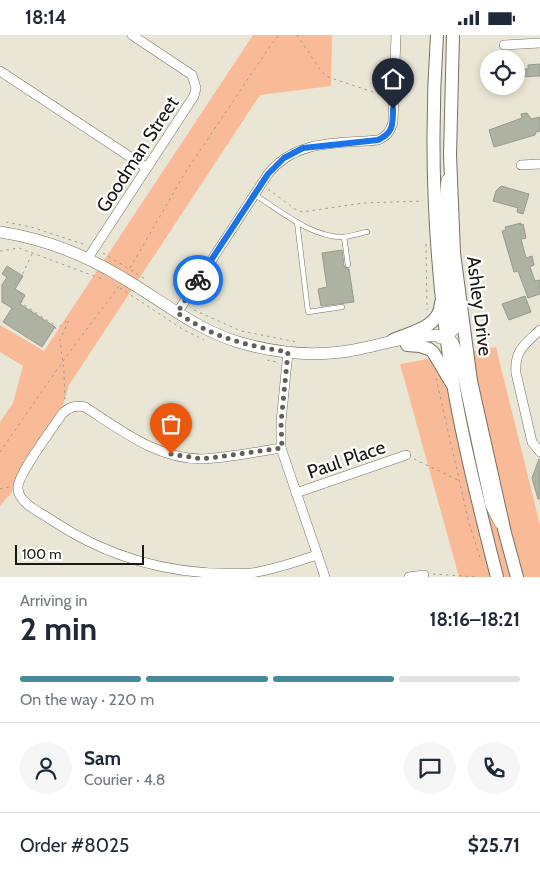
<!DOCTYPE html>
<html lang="en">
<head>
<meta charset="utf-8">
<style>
	body { margin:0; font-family:Cabin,sans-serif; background:#f6f6f7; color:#1f2937; height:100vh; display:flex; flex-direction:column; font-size:19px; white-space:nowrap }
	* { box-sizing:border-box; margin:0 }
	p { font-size:16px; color:#747a83 }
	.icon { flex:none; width:28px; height:28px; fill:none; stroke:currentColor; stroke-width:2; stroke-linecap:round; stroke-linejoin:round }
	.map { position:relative; height:542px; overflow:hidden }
	.side { display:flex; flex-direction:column; background:#fff; flex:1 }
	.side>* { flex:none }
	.fabs { position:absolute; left:480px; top:15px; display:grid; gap:10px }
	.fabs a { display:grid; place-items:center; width:45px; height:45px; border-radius:50%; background:#fff; box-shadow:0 2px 8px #0003; font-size:25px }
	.scale { position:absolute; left:15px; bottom:12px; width:129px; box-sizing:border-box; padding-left:5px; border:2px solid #181711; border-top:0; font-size:14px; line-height:18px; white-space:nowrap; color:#181711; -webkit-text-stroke:4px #fff; paint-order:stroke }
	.pin { position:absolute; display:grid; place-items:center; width:42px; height:42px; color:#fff; margin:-51px -21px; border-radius:50% 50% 50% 0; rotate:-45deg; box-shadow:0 0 5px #0007 }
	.pin .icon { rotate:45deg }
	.courier { position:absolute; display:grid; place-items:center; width:50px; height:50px; margin:-25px; border:4px solid #1a73e8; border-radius:50%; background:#fff; color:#222; box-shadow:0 1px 6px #0007 }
	.overview em { font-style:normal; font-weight:800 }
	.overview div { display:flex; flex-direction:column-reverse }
	.overview { display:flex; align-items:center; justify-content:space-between; height:85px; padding:0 20px }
	h1 { font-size:32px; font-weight:800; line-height:38px }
	.bar { display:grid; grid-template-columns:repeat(4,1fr); gap:8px 5px; align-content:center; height:60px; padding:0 20px }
	.bar i { height:6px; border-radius:4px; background:#e0e1e3 }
	.bar .on { background:#488a9b }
	.bar p { grid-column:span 4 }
	.line { display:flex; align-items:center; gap:12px; padding:0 20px; border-top:1px solid #e0e1e3 }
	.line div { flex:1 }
	.round { display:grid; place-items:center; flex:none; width:52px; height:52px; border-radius:26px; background:#f6f6f7 }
	.status { display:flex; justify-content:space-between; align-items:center; height:35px; padding:0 25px; background:#fff; direction:ltr }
	.status svg { height:14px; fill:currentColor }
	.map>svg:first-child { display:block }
	.green { fill:#f9ba97 }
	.building { fill:#adb2a2; stroke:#979b8c }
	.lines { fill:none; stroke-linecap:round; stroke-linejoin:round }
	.service-casing { stroke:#757263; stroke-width:5.5 }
	.minor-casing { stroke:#757263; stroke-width:10 }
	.tertiary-casing { stroke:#757263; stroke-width:12 }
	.secondary-casing { stroke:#757263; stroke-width:14 }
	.path { stroke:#9f9c8f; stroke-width:1; stroke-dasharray:2.5 4; stroke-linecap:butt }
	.service { stroke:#fff; stroke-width:4.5 }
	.minor { stroke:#fff; stroke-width:9 }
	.tertiary { stroke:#fff; stroke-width:11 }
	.secondary { stroke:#fff; stroke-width:12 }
	.done { stroke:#625f56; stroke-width:5; stroke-dasharray:0 9 }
	.route { stroke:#1a73e8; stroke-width:6 }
	.labels { text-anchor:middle; stroke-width:4.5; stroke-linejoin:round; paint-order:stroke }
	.street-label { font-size:19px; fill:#181711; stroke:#fff }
</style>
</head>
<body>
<div class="status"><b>18:14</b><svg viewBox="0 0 49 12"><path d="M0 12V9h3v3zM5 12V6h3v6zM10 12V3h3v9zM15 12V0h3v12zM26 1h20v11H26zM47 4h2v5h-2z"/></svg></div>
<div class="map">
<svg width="540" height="542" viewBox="0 0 540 542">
	<rect width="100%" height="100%" fill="#eae6d5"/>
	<g class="green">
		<polygon points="253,0 332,0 331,51 260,60 69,350 62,373 11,458 0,471 0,387 13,368 23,331 0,317 0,290 44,316"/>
		<polygon points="496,312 540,490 540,542 459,542 400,329"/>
	</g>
	<g class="building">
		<polygon points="540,29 540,41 516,42 516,34 528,34 528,30"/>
		<polygon points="527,78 531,84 540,82 540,96 536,97 535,100 494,112 489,95 522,83 521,79"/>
		<polygon points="501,151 529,159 523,179 517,177 518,173 493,166 496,156"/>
		<polygon points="521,188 520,190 523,189 526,203 521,204 526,223 532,221 534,230 530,232 535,246 540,245 540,259 528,263 518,236 514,237 502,196 506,195 505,192"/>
		<polygon points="342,215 344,231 349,234 354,267 321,271 318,254 327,252 322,218"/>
		<polygon points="7,231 23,241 15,254 25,260 20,269 55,292 42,312 3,287 12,273 2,267 2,250 7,242 2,239"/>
		<polygon points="525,261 531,277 509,285 502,269"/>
		<polygon points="539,424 540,464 538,464 532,443"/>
	</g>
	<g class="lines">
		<g class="service-casing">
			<g id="service">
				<path d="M 255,160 C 281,176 312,203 344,202 C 352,201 360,198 367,197"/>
				<polyline points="297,187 308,277 342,272"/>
				<polyline points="344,202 348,230"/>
			</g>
		</g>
		<g class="minor-casing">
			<g id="minor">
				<polyline points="504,10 540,8"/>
				<polyline points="0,36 147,133"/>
				<polyline points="521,130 540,129"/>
				<polyline points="88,223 194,61 196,53 192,40 132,0"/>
				<path d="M 177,278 L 268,139 C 296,104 337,109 378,105 C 387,101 390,97 393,87 L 396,0"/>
				<path d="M 540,295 C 525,309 514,316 516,338 L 532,407 L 540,417"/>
				<polyline points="288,317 281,387 281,413 325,542"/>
				<path d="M 281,413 C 255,417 228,423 202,424 C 157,424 121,395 85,372 C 75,370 69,372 62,379 C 53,393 16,441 18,454 C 19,469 42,478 53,486 C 112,525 179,542 251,538 C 274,535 295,527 317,520"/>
				<polyline points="296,458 406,420"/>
				<polyline points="409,542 424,540"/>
			</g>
		</g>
		<g class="tertiary-casing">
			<g id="tertiary">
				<path d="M 0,197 C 45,204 84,219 123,243 C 161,265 195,294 238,307 C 275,318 316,322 354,315 C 386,309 414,298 447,301 L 453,308 L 460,325 L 491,470 L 500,488"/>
				<polyline points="440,303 447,301 454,294 445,165 447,145"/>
			</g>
		</g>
		<g class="secondary-casing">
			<g id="secondary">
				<path d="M 437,0 C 429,117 435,238 454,354 C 465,417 481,480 497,542"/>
				<polyline points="453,0 450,120 454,218 471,346 505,498 517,542"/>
				<path d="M 393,305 C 412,297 440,292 441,268"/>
				<polyline points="407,310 420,311 429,314 433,317 452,349"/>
			</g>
		</g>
		<g class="path">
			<polyline points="297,0 321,36 328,42 385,61"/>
			<polyline points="268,154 295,174 302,177 363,168 423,166"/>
			<polyline points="6,187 31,192 86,210"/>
			<polyline points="426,209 427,275"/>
			<polyline points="0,216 19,213 105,245"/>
			<polyline points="103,218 147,245"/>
			<polyline points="32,219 23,238 14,251 14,254 25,261 21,268 56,291 55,293 57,294 68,285 69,285 60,305 64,338 65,366"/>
			<polyline points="130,233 185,138 268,14 279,0"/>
			<polyline points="120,253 184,295 204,305"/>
			<polyline points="194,275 241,296 297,307"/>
			<polyline points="267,325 277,327"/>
			<polyline points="436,343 469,488 481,526"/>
			<polyline points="0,417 63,326 119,251"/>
			<polyline points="414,424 458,445"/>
			<polyline points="0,454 9,452"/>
			<polyline points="433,539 477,542"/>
		</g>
		<use href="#service" class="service"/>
		<use href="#minor" class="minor"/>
		<use href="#tertiary" class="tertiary"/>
		<use href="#secondary" class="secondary"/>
	</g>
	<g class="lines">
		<path class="done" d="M 171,419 L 202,424 L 282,413 L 281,388 L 288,317 C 262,313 236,308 211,297 C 199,292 188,284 177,278 L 198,245"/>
		<path class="route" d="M 198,245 L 268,139 L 284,123 L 303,113 L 378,105 C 393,98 393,90 393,74"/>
	</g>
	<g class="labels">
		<g class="street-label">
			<text transform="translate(137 119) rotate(-57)" y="7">Goodman Street</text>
			<text transform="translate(480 271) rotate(83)" y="7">Ashley Drive</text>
			<text transform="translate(346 424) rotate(-19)" y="7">Paul Place</text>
		</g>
	</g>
</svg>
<div class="fabs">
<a><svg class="icon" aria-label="locate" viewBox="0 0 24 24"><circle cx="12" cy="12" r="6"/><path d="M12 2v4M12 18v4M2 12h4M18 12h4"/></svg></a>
</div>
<div class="scale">100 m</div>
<div class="pin" style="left:171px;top:419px;background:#ea580c"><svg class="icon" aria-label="bag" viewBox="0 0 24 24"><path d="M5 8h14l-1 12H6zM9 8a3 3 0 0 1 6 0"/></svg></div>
<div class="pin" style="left:393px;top:74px;background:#1f2937"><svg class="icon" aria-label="home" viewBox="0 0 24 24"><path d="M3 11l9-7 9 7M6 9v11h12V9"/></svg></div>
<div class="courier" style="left:198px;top:245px"><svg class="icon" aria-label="bike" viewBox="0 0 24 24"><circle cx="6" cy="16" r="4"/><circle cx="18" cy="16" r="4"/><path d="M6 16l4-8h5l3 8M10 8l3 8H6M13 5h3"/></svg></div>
</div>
<section class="side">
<div class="overview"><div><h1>2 min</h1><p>Arriving in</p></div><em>18:16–18:21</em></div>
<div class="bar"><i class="on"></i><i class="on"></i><i class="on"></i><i></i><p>On the way · 220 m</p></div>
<div class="line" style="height:90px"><a class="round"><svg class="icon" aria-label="person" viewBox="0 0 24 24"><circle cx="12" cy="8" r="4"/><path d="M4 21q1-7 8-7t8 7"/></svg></a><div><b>Sam</b><p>Courier · 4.8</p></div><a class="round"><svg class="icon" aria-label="chat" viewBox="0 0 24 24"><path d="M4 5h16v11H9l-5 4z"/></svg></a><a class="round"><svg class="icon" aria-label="phone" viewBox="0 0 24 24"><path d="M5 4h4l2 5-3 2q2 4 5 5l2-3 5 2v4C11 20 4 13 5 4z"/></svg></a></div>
<div class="line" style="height:65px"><div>Order #8025</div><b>$25.71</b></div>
</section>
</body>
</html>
